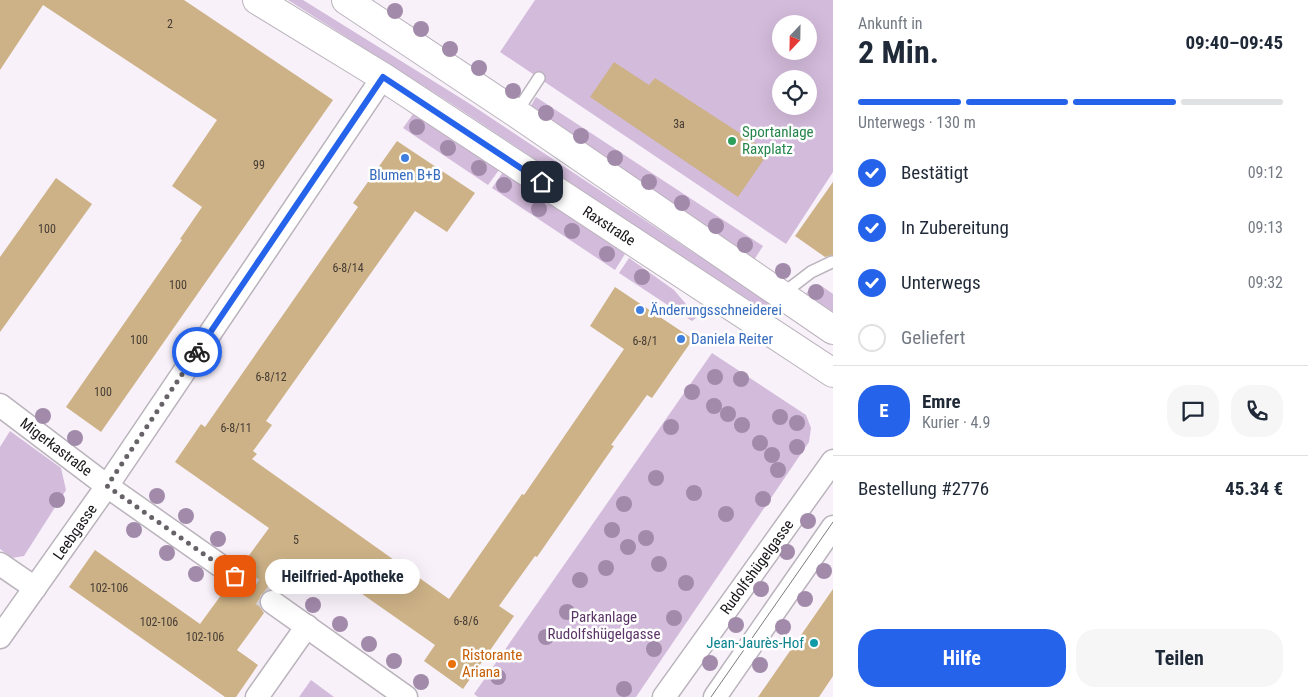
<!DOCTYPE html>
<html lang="de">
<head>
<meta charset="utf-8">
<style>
	body { margin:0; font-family:"Roboto Condensed",sans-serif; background:#f6f6f7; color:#1f2937; height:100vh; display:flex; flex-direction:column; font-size:19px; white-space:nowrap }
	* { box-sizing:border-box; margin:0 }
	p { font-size:16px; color:#747a83 }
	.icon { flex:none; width:28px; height:28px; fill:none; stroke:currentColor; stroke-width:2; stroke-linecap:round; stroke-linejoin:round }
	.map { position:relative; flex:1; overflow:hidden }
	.drawer { display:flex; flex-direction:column; background:#fff; width:475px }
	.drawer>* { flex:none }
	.needle { width:32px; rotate:202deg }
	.fabs { position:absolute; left:772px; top:15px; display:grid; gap:10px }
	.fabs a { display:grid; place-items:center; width:45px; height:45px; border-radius:50%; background:#fff; box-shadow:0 5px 20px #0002; font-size:25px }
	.pin { position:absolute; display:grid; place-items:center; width:42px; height:42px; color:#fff; margin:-21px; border-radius:10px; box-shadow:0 2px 8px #0006 }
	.courier { position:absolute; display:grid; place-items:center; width:50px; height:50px; margin:-25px; border:4px solid #2563eb; border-radius:50%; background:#fff; color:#222; box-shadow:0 1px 6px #0007 }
	.bubble { position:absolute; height:35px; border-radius:18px; background:#fff; box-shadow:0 5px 20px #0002; font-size:16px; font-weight:700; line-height:35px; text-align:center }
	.overview em { font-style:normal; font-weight:700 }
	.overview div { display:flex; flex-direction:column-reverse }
	.overview { display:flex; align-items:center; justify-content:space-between; height:85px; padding:0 25px }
	h1 { font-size:32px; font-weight:700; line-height:38px }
	.bar { display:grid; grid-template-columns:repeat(4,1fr); gap:8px 5px; align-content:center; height:60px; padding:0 25px }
	.bar i { height:6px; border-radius:4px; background:#e0e1e3 }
	.bar .active { background:#2563eb }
	.bar p { grid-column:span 4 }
	.line { display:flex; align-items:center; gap:12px; padding:0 25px; border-top:1px solid #e0e1e3 }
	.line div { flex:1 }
	.round { display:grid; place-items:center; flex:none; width:52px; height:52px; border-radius:20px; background:#f6f6f7 }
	ol { padding:0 25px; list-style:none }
	li { display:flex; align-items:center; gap:15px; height:55px }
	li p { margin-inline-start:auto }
	li .icon { padding:5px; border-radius:50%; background:#2563eb; color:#fff; stroke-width:4 }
	li:last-child { color:#747a83 }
	li i { width:28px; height:28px; border:2px solid #e0e1e3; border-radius:50% }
	.cta { display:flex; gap:10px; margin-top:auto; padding:10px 25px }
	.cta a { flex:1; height:58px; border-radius:20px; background:#2563eb; color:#fff; font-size:20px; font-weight:700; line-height:58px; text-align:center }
	.cta a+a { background:#f6f6f7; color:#1f2937 }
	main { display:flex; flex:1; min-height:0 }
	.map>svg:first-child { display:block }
	.green { fill:#d3bbdb; fill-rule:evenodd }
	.building { fill:#cdb287 }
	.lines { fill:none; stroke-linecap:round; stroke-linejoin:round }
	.minor-tunnel { stroke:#d6d0d8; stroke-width:22; stroke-dasharray:22 11; stroke-linecap:butt }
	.service-casing { stroke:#bab3bc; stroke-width:14 }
	.minor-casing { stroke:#bab3bc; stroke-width:25 }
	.primary-casing { stroke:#bab3bc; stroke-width:30 }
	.service { stroke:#fff; stroke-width:11 }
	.minor { stroke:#fff; stroke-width:22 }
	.primary { stroke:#fff; stroke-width:28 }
	.tram { stroke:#7e797e; stroke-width:1 }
	.tree { fill:#a28aaa }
	.done { stroke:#666267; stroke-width:5; stroke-dasharray:0 9 }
	.route { stroke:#2563eb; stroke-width:6 }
	.leisure-dot { fill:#2e9e5b; stroke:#fff; stroke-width:2 }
	.shop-dot { fill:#3f7fe0; stroke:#fff; stroke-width:2 }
	.culture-dot { fill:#0f9aa8; stroke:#fff; stroke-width:2 }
	.food-dot { fill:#e8710a; stroke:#fff; stroke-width:2 }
	.labels { text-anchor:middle; stroke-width:5; stroke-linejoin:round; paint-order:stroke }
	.number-label { font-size:12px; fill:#453c34 }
	.leisure-label { font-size:15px; fill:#27864d; stroke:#fff; text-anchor:start }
	.shop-label { font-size:15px; fill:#366cbe; stroke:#fff; text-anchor:start }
	.street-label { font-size:15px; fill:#181518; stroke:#fff }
	.park-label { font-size:15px; fill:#5c3568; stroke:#fff }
	.culture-label { font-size:15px; fill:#0d838f; stroke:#fff; text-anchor:end }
	.food-label { font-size:15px; fill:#c56008; stroke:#fff; text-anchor:start }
</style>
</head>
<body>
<main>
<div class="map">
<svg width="833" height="697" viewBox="0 0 833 697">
	<rect width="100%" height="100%" fill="#f8f1fa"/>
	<g class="green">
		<polygon points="288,0 303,0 467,102 774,306 769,315 452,104"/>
		<path d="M 535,0 L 833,0 L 833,172 L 786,244 L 500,52 ZM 781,24 L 809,24 L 809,51 L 781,51 ZM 781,79 L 809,79 L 809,106 L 781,106 Z"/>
		<polygon points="536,97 763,246 754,260 529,109"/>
		<polygon points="413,114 499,170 488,185 403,128"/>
		<polygon points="503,172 625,254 615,270 492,188"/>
		<polygon points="629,258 674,290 697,317 692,321 619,273"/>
		<polygon points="823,287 833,294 833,312 806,294 808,291"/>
		<polygon points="712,353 806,415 811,428 809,442 636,697 478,697 474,694"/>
		<polygon points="10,431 61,468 66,490 24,556 12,558 0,549 0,447"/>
		<polygon points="311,680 334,697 299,697"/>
	</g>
	<g class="building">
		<polygon points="0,0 184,0 333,100 101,432 66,407 182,240 180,239 202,207 172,186 217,120 43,5 0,70"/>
		<polygon points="614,62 649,85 655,78 769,152 738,197 590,97"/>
		<polygon points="397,141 475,193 447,232 415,211 266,421 272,425 253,451 257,454 252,459 449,599 522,494 524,495 624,349 590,326 615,287 693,339 652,398 647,395 611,445 614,446 537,557 535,556 499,606 514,616 463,689 424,661 435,645 345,582 340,587 302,559 279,591 274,589 267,590 261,595 259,600 260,607 264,613 237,650 258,665 236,697 225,697 69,587 95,550 200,624 227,587 234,589 241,588 245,584 248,577 247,570 242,565 269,528 175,462 201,424 205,427 358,207 353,203"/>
		<polygon points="56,178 92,204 0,332 0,257"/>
		<polygon points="833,182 833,255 825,257 795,236"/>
		<polygon points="833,589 833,676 819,697 758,697"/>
	</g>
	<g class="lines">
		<polyline class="minor-tunnel" points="235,576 272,602"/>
		<g class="service-casing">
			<g id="service">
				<polyline points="516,113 539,78"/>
				<polyline points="781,295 811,272 832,262"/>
			</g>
		</g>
		<g class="minor-casing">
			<g id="minor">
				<polyline points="0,405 107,486 235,576"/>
				<polyline points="0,564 35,588"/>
				<polyline points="272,602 406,697"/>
				<polyline points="0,637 107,486 383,77"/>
				<polyline points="257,697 307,626"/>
				<polyline points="664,697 833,461"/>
				<polyline points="715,697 833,527"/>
			</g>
		</g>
		<g class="primary-casing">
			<g id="primary">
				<polyline points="257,0 383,77 833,373"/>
				<polyline points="346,0 516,113 833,330"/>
			</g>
		</g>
		<use href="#service" class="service"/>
		<use href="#minor" class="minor"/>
		<use href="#primary" class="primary"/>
		<polyline class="tram" points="711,697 833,522"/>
	</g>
	<g class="tree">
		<circle cx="395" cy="11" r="8"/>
		<circle cx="421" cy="29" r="8"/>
		<circle cx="450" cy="49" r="8"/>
		<circle cx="479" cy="68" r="8"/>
		<circle cx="513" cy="91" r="8"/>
		<circle cx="546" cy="113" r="8"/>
		<circle cx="417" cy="127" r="8"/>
		<circle cx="581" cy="136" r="8"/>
		<circle cx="448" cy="148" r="8"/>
		<circle cx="615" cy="158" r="8"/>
		<circle cx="479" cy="168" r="8"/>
		<circle cx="649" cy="182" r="8"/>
		<circle cx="504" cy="185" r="8"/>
		<circle cx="682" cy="203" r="8"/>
		<circle cx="539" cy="209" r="8"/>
		<circle cx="716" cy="226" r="8"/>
		<circle cx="572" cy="231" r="8"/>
		<circle cx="745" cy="245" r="8"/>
		<circle cx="607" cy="254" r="8"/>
		<circle cx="783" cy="271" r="8"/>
		<circle cx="642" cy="277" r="8"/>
		<circle cx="816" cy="292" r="8"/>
		<circle cx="715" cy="377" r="8"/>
		<circle cx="741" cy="379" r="8"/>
		<circle cx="692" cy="392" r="8"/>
		<circle cx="714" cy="406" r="8"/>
		<circle cx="728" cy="414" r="8"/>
		<circle cx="43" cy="416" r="8"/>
		<circle cx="780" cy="417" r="8"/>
		<circle cx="797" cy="423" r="8"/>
		<circle cx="742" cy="425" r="8"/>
		<circle cx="671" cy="427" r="8"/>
		<circle cx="75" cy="438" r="8"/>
		<circle cx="760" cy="443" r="8"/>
		<circle cx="797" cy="447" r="8"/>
		<circle cx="772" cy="455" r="8"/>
		<circle cx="778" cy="470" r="8"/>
		<circle cx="656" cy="478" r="8"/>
		<circle cx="694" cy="493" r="8"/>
		<circle cx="157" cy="496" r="8"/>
		<circle cx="763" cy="499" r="8"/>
		<circle cx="57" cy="500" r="8"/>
		<circle cx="624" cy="504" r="8"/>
		<circle cx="726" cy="514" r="8"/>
		<circle cx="186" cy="516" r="8"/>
		<circle cx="808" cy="521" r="8"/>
		<circle cx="134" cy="530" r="8"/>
		<circle cx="612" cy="530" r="8"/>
		<circle cx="646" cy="538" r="8"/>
		<circle cx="218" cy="539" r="8"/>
		<circle cx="628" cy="547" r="8"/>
		<circle cx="787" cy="552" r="8"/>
		<circle cx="167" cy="553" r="8"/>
		<circle cx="659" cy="564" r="8"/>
		<circle cx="606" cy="568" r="8"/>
		<circle cx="824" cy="571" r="8"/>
		<circle cx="196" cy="574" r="8"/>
		<circle cx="580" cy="580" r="8"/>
		<circle cx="686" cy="583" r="8"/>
		<circle cx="761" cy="589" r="8"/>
		<circle cx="805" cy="599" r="8"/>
		<circle cx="313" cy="605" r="8"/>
		<circle cx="567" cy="612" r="8"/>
		<circle cx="674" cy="618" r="8"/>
		<circle cx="340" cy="624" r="8"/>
		<circle cx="736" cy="625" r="8"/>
		<circle cx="783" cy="627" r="8"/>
		<circle cx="546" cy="637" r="8"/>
		<circle cx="369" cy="644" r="8"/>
		<circle cx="654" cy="649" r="8"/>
		<circle cx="394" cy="661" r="8"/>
		<circle cx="710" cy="663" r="8"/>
		<circle cx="760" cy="665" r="8"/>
		<circle cx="498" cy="677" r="8"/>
		<circle cx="421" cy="682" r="8"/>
		<circle cx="624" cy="689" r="8"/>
	</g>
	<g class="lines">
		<polyline class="done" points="197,352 107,486 235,576"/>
		<polyline class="route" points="197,352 383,77 542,182"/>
	</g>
	<circle class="leisure-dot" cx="732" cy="141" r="5"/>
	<g class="shop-dot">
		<circle cx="405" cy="158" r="5"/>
		<circle cx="640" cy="310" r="5"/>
		<circle cx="681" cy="339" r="5"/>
	</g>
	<circle class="culture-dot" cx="814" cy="643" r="5"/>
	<circle class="food-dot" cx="452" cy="664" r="5"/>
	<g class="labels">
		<g class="number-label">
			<text x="170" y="28">2</text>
			<text x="679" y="128">3a</text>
			<text x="259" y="169">99</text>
			<text x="47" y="233">100</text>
			<text x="348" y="272">6-8/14</text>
			<text x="178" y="289">100</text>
			<text x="139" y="344">100</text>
			<text x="645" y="345">6-8/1</text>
			<text x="271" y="381">6-8/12</text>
			<text x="103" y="396">100</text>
			<text x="236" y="432">6-8/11</text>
			<text x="296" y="544">5</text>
			<text x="109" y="592">102-106</text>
			<text x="466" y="625">6-8/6</text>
			<text x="159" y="626">102-106</text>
			<text x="205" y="641">102-106</text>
		</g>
		<g class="leisure-label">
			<text x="742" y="137">Sportanlage<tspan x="742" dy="17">Raxplatz</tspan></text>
		</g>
		<g class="shop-label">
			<text x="405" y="180" text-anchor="middle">Blumen B+B</text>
			<text x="650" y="315">Änderungsschneiderei</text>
			<text x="691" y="344">Daniela Reiter</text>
		</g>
		<g class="street-label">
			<text transform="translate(609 226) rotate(33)" y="5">Raxstraße</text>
			<text transform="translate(56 447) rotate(37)" y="5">Migerkastraße</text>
			<text transform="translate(75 532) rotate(-55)" y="5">Leebgasse</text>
			<text transform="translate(757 567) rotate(-54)" y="5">Rudolfshügelgasse</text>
		</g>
		<g class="park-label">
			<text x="604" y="622">Parkanlage<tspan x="604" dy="17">Rudolfshügelgasse</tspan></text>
		</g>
		<g class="culture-label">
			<text x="804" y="648">Jean-Jaurès-Hof</text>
		</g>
		<g class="food-label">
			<text x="462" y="660">Ristorante<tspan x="462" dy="17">Ariana</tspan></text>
		</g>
	</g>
</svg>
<div class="fabs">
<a><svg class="needle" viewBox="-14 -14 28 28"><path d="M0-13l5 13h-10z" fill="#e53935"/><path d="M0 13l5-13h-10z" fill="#747a83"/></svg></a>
<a><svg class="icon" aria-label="locate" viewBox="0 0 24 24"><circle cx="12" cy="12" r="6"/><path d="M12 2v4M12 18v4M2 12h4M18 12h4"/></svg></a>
</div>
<div class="pin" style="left:235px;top:576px;background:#ea580c"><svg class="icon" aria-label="bag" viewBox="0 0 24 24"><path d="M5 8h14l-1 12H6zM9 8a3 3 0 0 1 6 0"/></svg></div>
<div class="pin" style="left:542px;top:182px;background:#1f2937"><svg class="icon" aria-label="home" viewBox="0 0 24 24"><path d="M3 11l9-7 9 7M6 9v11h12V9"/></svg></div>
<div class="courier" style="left:197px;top:352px"><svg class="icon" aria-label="bike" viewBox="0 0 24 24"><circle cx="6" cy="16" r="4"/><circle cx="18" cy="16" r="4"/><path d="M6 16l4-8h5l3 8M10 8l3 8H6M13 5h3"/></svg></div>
<div class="bubble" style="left:265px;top:559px;width:155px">Heilfried-Apotheke</div>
</div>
<section class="drawer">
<div class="overview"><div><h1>2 Min.</h1><p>Ankunft in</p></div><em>09:40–09:45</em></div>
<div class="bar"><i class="active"></i><i class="active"></i><i class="active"></i><i></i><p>Unterwegs · 130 m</p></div>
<ol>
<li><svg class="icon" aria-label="check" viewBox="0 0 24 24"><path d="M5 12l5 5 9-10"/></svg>Bestätigt<p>09:12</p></li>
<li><svg class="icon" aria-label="check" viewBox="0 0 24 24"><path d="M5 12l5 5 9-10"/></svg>In Zubereitung<p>09:13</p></li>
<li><svg class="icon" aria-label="check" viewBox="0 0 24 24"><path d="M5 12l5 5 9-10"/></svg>Unterwegs<p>09:32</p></li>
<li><i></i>Geliefert</li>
</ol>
<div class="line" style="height:90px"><b class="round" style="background:#2563eb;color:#fff">E</b><div><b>Emre</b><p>Kurier · 4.9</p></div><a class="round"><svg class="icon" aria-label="chat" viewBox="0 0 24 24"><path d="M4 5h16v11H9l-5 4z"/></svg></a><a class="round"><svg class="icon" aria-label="phone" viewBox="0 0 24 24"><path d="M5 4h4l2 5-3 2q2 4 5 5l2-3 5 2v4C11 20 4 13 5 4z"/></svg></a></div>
<div class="line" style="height:65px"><div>Bestellung #2776</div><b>45.34 €</b></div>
<div class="cta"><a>Hilfe</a><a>Teilen</a></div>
</section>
</main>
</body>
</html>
